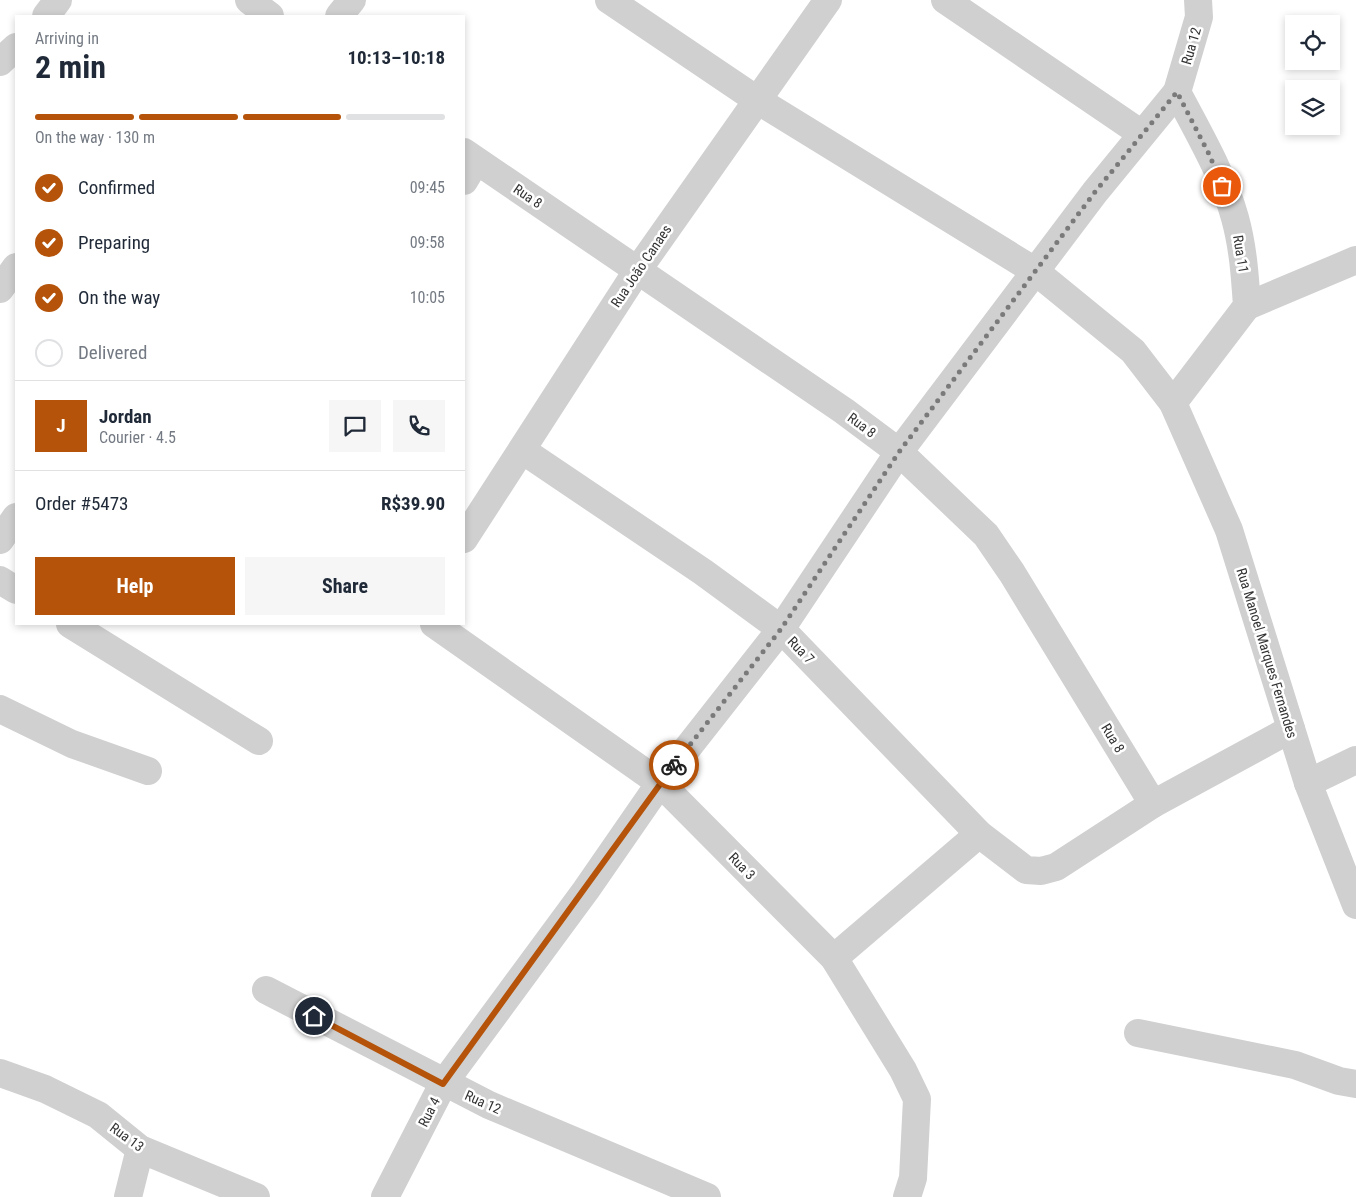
<!DOCTYPE html>
<html lang="en">
<head>
<meta charset="utf-8">
<style>
	body { margin:0; font-family:"Roboto Condensed",sans-serif; background:#f6f6f7; color:#1f2937; height:100vh; display:flex; flex-direction:column; font-size:19px; white-space:nowrap }
	* { box-sizing:border-box; margin:0 }
	p { font-size:16px; color:#747a83 }
	.icon { flex:none; width:28px; height:28px; fill:none; stroke:currentColor; stroke-width:2; stroke-linecap:round; stroke-linejoin:round }
	.map { position:relative; flex:1; overflow:hidden }
	.side { position:absolute; left:15px; top:15px; width:450px; height:610px; display:flex; flex-direction:column; background:#fff; border-radius:0px; box-shadow:0 2px 8px #0003 }
	.side>* { flex:none }
	.buttons { position:absolute; left:1285px; top:15px; display:grid; gap:10px }
	.buttons a { display:grid; place-items:center; width:55px; height:55px; border-radius:0px; background:#fff; box-shadow:0 2px 8px #0003; font-size:25px }
	.pin { position:absolute; display:grid; place-items:center; width:42px; height:42px; color:#fff; margin:-21px; border:2px solid #fff; border-radius:50%; box-shadow:0 1px 5px #0007 }
	.courier { position:absolute; display:grid; place-items:center; width:50px; height:50px; margin:-25px; border:4px solid #b45309; border-radius:50%; background:#fff; color:#222; box-shadow:0 1px 6px #0007 }
	.head em { font-style:normal; font-weight:700 }
	.head div { display:flex; flex-direction:column-reverse }
	.head { display:flex; align-items:center; justify-content:space-between; height:85px; padding:0 20px }
	h1 { font-size:32px; font-weight:700; line-height:38px }
	.bar { display:grid; grid-template-columns:repeat(4,1fr); gap:8px 5px; align-content:center; height:60px; padding:0 20px }
	.bar i { height:6px; border-radius:4px; background:#e0e1e3 }
	.bar .selected { background:#b45309 }
	.bar p { grid-column:span 4 }
	.line { display:flex; align-items:center; gap:12px; padding:0 20px; border-top:1px solid #e0e1e3 }
	.line div { flex:1 }
	.round { display:grid; place-items:center; flex:none; width:52px; height:52px; border-radius:0px; background:#f6f6f7 }
	ol { padding:0 20px; list-style:none }
	li { display:flex; align-items:center; gap:15px; height:55px }
	li p { margin-inline-start:auto }
	li .icon { padding:5px; border-radius:50%; background:#b45309; color:#fff; stroke-width:4 }
	li:last-child { color:#747a83 }
	li i { width:28px; height:28px; border:2px solid #e0e1e3; border-radius:50% }
	.button { display:flex; gap:10px; margin-top:auto; padding:10px 20px }
	.button a { flex:1; height:58px; border-radius:0px; background:#b45309; color:#fff; font-size:20px; font-weight:700; line-height:58px; text-align:center }
	.button a+a { background:#f6f6f7; color:#1f2937 }
	.map>svg:first-child { display:block }
	.lines { fill:none; stroke-linecap:round; stroke-linejoin:round }
	.minor { stroke:#d0d0d0; stroke-width:28 }
	.done { stroke:#7a7a7a; stroke-width:5; stroke-dasharray:0 9 }
	.route { stroke:#b45309; stroke-width:6 }
	.labels { text-anchor:middle; stroke-width:5; stroke-linejoin:round; paint-order:stroke }
	.street-label { font-size:14px; fill:#333; stroke:#fff }
</style>
</head>
<body>
<div class="map">
<svg width="1356" height="1197" viewBox="0 0 1356 1197">
	<rect width="100%" height="100%" fill="#fff"/>
	<g class="lines">
		<g class="minor">
			<polyline points="249,0 270,16"/>
			<polyline points="609,0 757,100 1035,271 1133,351 1173,403 1229,530 1308,783 1356,905"/>
			<polyline points="945,0 1142,134"/>
			<polyline points="46,16 58,0"/>
			<polyline points="339,16 352,0"/>
			<polyline points="0,62 16,47"/>
			<polyline points="464,152 844,411 899,452 986,535 1012,573 1153,804"/>
			<polyline points="464,181 476,161"/>
			<polyline points="0,289 16,267"/>
			<polyline points="1247,306 1356,260"/>
			<path d="M 1173,403 L 1247,306 C 1245,276 1243,247 1235,218 C 1223,174 1198,132 1177,92"/>
			<polyline points="522,450 703,572 781,629 979,834 1026,870 1041,871 1056,867 1153,804 1291,729"/>
			<polyline points="464,539 637,271 828,0"/>
			<polyline points="0,540 16,517"/>
			<polyline points="0,580 16,590"/>
			<polyline points="70,624 259,741"/>
			<polyline points="434,624 660,783 834,958 903,1070 917,1099 913,1178 907,1197"/>
			<polyline points="0,709 72,744 148,771"/>
			<polyline points="1308,783 1356,760"/>
			<polyline points="834,958 979,834"/>
			<polyline points="266,990 489,1105 707,1197"/>
			<polyline points="1138,1033 1295,1065 1339,1081 1356,1084"/>
			<polyline points="0,1073 45,1089 98,1115 140,1149 256,1197"/>
			<polyline points="128,1197 140,1149"/>
			<polyline points="385,1197 443,1084 586,890 660,783 781,629 899,452 1095,192 1177,92 1199,17 1198,0"/>
		</g>
	</g>
	<g class="lines">
		<polyline class="done" points="674,765 781,629 899,452 1095,192 1177,92 1210,156 1222,186"/>
		<polyline class="route" points="314,1016 443,1084 674,765"/>
	</g>
	<g class="labels">
		<g class="street-label">
			<text transform="translate(1191 46) rotate(-74)" y="5">Rua 12</text>
			<text transform="translate(528 196) rotate(34)" y="5">Rua 8</text>
			<text transform="translate(1241 254) rotate(81)" y="5">Rua 11</text>
			<text transform="translate(641 266) rotate(-56)" y="5">Rua João Canaes</text>
			<text transform="translate(862 425) rotate(37)" y="5">Rua 8</text>
			<text transform="translate(801 650) rotate(46)" y="5">Rua 7</text>
			<text transform="translate(1267 653) rotate(73)" y="5">Rua Manoel Marques Fernandes</text>
			<text transform="translate(1113 738) rotate(59)" y="5">Rua 8</text>
			<text transform="translate(742 866) rotate(46)" y="5">Rua 3</text>
			<text transform="translate(483 1102) rotate(24)" y="5">Rua 12</text>
			<text transform="translate(429 1112) rotate(-63)" y="5">Rua 4</text>
			<text transform="translate(127 1137) rotate(36)" y="5">Rua 13</text>
		</g>
	</g>
</svg>
<div class="buttons">
<a><svg class="icon" aria-label="locate" viewBox="0 0 24 24"><circle cx="12" cy="12" r="6"/><path d="M12 2v4M12 18v4M2 12h4M18 12h4"/></svg></a>
<a><svg class="icon" aria-label="layers" viewBox="0 0 24 24"><path d="M12 4l9 5-9 5-9-5zM3 14l9 5 9-5"/></svg></a>
</div>
<div class="pin" style="left:1222px;top:186px;background:#ea580c"><svg class="icon" aria-label="bag" viewBox="0 0 24 24"><path d="M5 8h14l-1 12H6zM9 8a3 3 0 0 1 6 0"/></svg></div>
<div class="pin" style="left:314px;top:1016px;background:#1f2937"><svg class="icon" aria-label="home" viewBox="0 0 24 24"><path d="M3 11l9-7 9 7M6 9v11h12V9"/></svg></div>
<div class="courier" style="left:674px;top:765px"><svg class="icon" aria-label="bike" viewBox="0 0 24 24"><circle cx="6" cy="16" r="4"/><circle cx="18" cy="16" r="4"/><path d="M6 16l4-8h5l3 8M10 8l3 8H6M13 5h3"/></svg></div>
<section class="side">
<div class="head"><div><h1>2 min</h1><p>Arriving in</p></div><em>10:13–10:18</em></div>
<div class="bar"><i class="selected"></i><i class="selected"></i><i class="selected"></i><i></i><p>On the way · 130 m</p></div>
<ol>
<li><svg class="icon" aria-label="check" viewBox="0 0 24 24"><path d="M5 12l5 5 9-10"/></svg>Confirmed<p>09:45</p></li>
<li><svg class="icon" aria-label="check" viewBox="0 0 24 24"><path d="M5 12l5 5 9-10"/></svg>Preparing<p>09:58</p></li>
<li><svg class="icon" aria-label="check" viewBox="0 0 24 24"><path d="M5 12l5 5 9-10"/></svg>On the way<p>10:05</p></li>
<li><i></i>Delivered</li>
</ol>
<div class="line" style="height:90px"><b class="round" style="background:#b45309;color:#fff">J</b><div><b>Jordan</b><p>Courier · 4.5</p></div><a class="round"><svg class="icon" aria-label="chat" viewBox="0 0 24 24"><path d="M4 5h16v11H9l-5 4z"/></svg></a><a class="round"><svg class="icon" aria-label="phone" viewBox="0 0 24 24"><path d="M5 4h4l2 5-3 2q2 4 5 5l2-3 5 2v4C11 20 4 13 5 4z"/></svg></a></div>
<div class="line" style="height:65px"><div>Order #5473</div><b>R$39.90</b></div>
<div class="button"><a>Help</a><a>Share</a></div>
</section>
</div>
</body>
</html>
